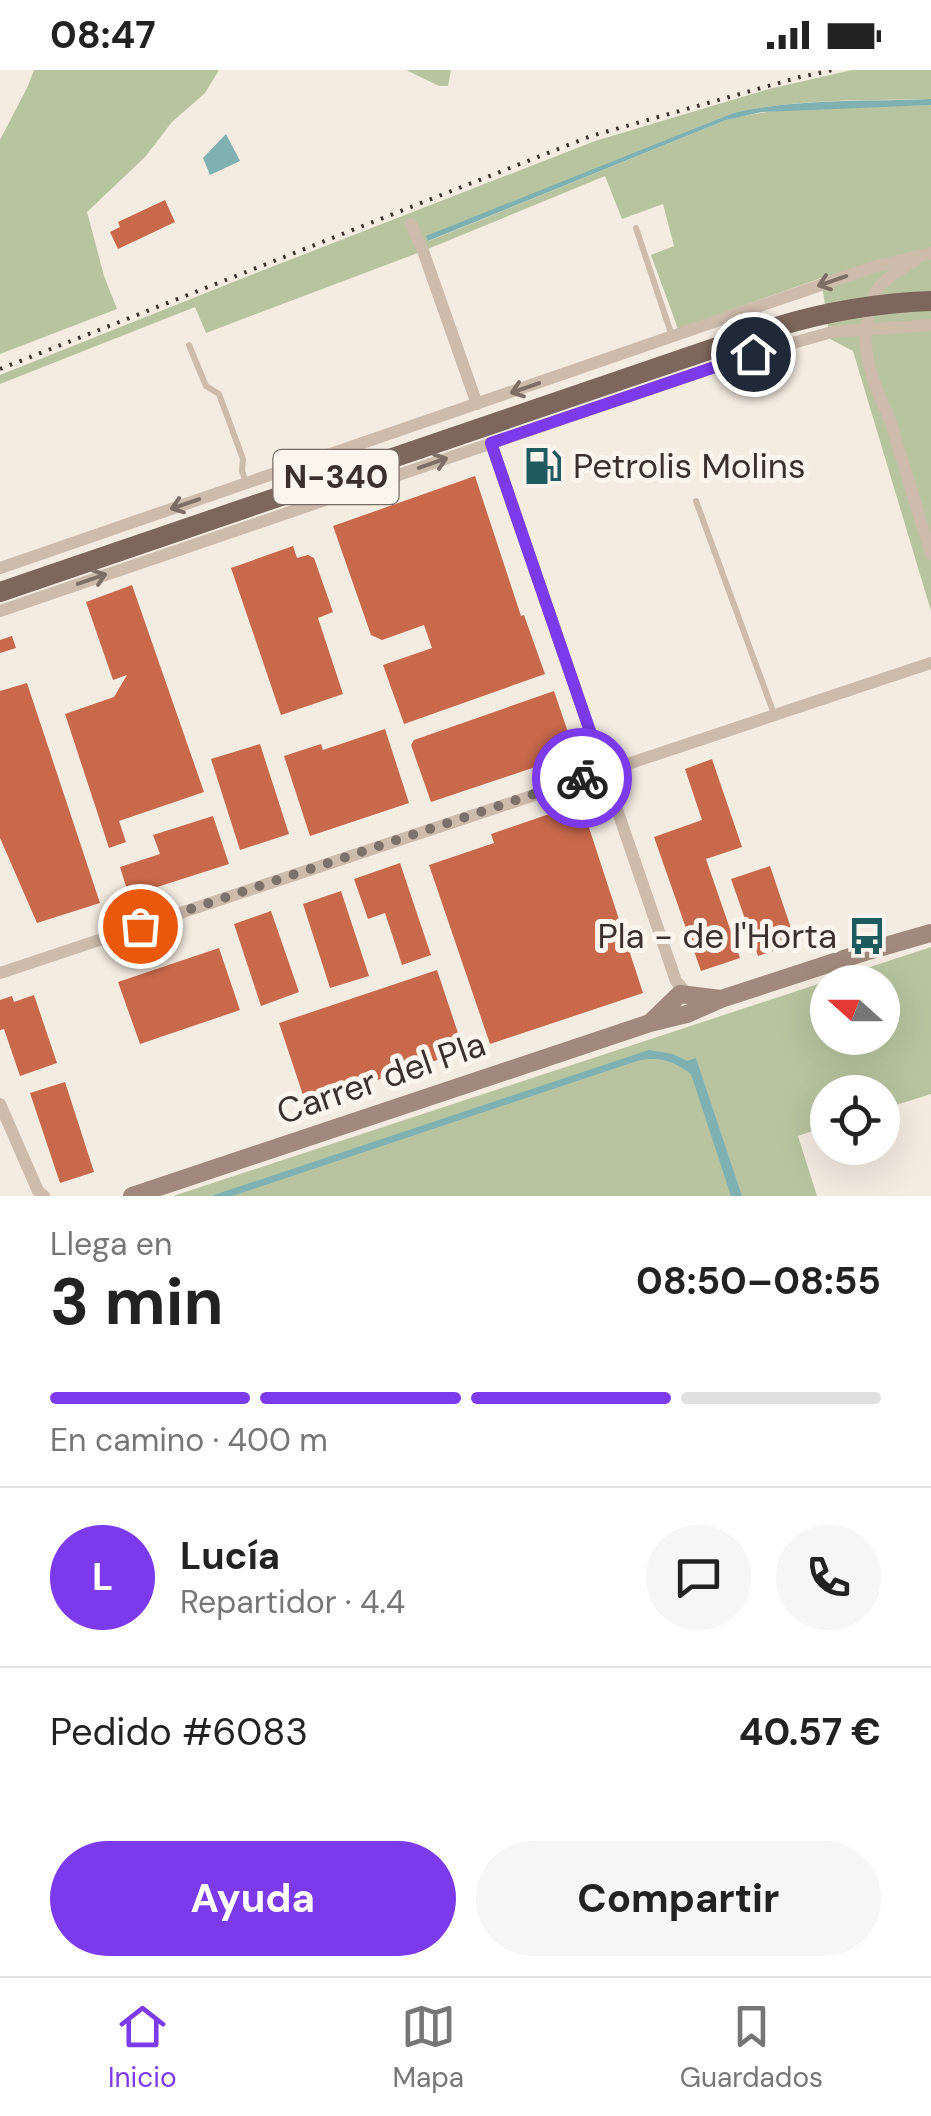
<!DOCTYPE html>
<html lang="es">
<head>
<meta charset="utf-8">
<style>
	body { margin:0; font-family:"DM Sans",sans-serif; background:#f6f6f6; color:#222; height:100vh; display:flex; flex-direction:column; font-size:38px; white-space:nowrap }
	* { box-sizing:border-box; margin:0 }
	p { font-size:32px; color:#767676 }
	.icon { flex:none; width:55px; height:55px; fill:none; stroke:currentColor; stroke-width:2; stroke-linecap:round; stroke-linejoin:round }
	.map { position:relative; height:1126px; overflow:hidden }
	.sheet { display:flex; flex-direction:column; background:#fff; flex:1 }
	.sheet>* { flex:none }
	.needle { width:65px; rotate:291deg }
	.controls { position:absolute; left:810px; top:895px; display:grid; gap:20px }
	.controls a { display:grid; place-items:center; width:90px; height:90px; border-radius:50%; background:#fff; box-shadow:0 10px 40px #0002; font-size:50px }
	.pin { position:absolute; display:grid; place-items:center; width:85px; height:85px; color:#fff; margin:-42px; border:5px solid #fff; border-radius:50%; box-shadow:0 2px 10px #0007 }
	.courier { position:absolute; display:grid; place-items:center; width:100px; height:100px; margin:-50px; border:8px solid #7c3aed; border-radius:50%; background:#fff; color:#222; box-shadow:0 2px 12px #0007 }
	.summary em { font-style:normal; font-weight:700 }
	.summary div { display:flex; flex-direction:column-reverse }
	.summary { display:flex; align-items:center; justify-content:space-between; height:170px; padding:0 50px }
	h1 { font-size:65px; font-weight:700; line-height:75px }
	.bar { display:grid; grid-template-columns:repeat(4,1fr); gap:15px 10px; align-content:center; height:120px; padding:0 50px }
	.bar i { height:12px; border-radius:8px; background:#e0e0e0 }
	.bar .active { background:#7c3aed }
	.bar p { grid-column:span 4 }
	.line { display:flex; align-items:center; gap:25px; padding:0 50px; border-top:2px solid #e0e0e0 }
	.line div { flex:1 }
	.round { display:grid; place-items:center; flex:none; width:105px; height:105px; border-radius:52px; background:#f6f6f6 }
	.cta { display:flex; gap:20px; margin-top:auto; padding:20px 50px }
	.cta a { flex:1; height:115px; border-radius:60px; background:#7c3aed; color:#fff; font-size:40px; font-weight:700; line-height:115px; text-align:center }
	.cta a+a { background:#f6f6f6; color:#222 }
	.status { display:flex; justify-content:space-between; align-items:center; height:70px; padding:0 50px; background:#fff; direction:ltr }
	.status svg { height:28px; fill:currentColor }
	.tab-bar { display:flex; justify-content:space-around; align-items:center; height:140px; border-top:2px solid #e0e0e0; background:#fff; font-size:28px; color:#767676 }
	.tab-bar a { display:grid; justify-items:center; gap:5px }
	.tab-bar .active { color:#7c3aed }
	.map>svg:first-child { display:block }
	.green { fill:#b8c4a0; fill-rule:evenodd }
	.water { fill:#7fb0b2 }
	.building { fill:#c8694b }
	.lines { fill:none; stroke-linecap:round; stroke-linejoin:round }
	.service { stroke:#cdbbac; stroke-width:6 }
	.minor { stroke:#cdbbac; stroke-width:12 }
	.secondary { stroke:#a18a7d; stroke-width:18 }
	.primary { stroke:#7d675c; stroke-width:20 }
	.rail { stroke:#3b302b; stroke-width:4; stroke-dasharray:2.5 8; stroke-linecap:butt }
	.oneway { stroke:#7d6f65 }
	.done { stroke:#7c716b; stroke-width:10; stroke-dasharray:0 18 }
	.route { stroke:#7c3aed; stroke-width:12 }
	.labels { text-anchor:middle; stroke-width:10; stroke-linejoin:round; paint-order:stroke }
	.shield { fill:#fbf5ee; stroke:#756b66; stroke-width:2.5 }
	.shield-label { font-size:32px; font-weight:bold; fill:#3b302b }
	.poi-label { font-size:35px; fill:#3b302b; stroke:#fbf5ee; text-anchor:start }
	.street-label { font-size:35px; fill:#3b302b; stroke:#fbf5ee }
</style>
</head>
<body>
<div class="status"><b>08:47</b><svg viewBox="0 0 49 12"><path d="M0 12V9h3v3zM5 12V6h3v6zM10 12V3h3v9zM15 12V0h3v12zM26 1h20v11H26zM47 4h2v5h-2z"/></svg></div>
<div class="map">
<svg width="931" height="1126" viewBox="0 0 931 1126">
	<rect width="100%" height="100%" fill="#f4ebe1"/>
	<g class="green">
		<polygon points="34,0 219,0 205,23 172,52 145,87 87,142 104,206 117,239 0,284 0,70 28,16"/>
		<polygon points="406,0 451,0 448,16 439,16"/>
		<path d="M 852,0 L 931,0 L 931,29 C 865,31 798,28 733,43 L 427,167 L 429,171 L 726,50 C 792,33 863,37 931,35 L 931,541 L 853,281 L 830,269 L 821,208 L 678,259 L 651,185 L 674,176 L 663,134 L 622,149 L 605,106 L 423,181 L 206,263 L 195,237 L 0,314 L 0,305 L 251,205 L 595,71 L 769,19 Z"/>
		<path d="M 931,877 L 931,1024 L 883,1039 L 882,1022 L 828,1022 L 827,1056 L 798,1066 L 817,1126 L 173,1126 ZM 828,912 L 882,912 L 882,968 L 828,968 Z"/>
	</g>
	<g class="water">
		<path d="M 931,29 L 931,35 L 762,42 L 726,50 L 428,171 L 426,166 L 733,43 C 798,28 865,32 931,29 Z"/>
		<polygon points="226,64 240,91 210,105 203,88"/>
		<path d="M 649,980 L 673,984 L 687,991 L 696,988 L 742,1126 L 731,1126 L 691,1004 C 673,991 660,986 637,991 L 232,1126 L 211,1126 Z"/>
	</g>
	<g class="building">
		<polygon points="165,130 175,152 118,179 110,162 120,157 118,152"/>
		<polygon points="475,406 521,546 524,545 545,604 404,654 383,595 432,578 424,555 382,570 371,565 333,456"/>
		<polygon points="293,476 297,488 308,485 314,488 333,542 318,548 343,624 281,645 231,498"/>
		<polygon points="132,515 204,722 119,751 126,772 109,778 65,644 114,627 127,605 113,610 86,532"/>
		<polygon points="12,566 16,578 0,583 0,570"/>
		<polygon points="27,613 100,833 37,853 0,768 0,621"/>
		<polygon points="554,621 572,674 565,687 431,732 411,675 414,670"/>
		<polygon points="385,659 409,733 310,766 284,686 321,674 323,680"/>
		<polygon points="260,674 289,764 240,780 211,689"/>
		<polygon points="712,689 742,777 706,789 740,888 701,901 654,767 702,750 685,699"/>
		<polygon points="581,733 643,923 490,974 429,795 494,773 491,764"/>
		<polygon points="213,746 229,794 129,826 120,797 160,784 153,765"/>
		<polygon points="400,793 431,885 402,895 385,843 368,849 354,809"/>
		<polygon points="770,796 796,873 758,886 731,809"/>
		<polygon points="341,821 369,906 330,918 303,834"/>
		<polygon points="271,841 299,922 261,936 234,854"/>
		<polygon points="219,878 240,940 140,974 118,912"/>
		<polygon points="437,900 464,981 306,1034 279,953"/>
		<polygon points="34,925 57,993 20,1006 4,959 0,960 0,930 12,926 14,932"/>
		<polygon points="65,1012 94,1102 60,1113 30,1023"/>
	</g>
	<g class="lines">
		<g class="service">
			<polyline points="636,158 672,266"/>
			<polyline points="189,275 206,316 219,324 243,389 242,401 246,412"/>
			<polyline points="696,431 774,644"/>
		</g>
		<g class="minor">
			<polyline points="411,154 423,181 477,334"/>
			<path d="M 915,191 C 902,199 886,207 877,220 C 872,226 871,235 869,243 C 858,279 875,317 890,350 L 931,484"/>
			<polyline points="491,373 676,911 688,925"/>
			<polyline points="0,498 815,217 873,197 931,183"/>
			<polyline points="0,541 753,284 832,262 931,255"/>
			<polyline points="0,903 931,593"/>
			<polyline points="0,1034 38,1121 44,1126"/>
		</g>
		<g class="secondary">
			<polyline points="651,952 680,924 721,929"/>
			<polyline points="132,1126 650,953 687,944 721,929 868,881 931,863"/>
		</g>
		<path class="primary" d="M 0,522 L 776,257 C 828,241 877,233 931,231"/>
		<polyline class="rail" points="0,299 591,66 800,7 833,0"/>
	</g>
	<defs><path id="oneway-shaft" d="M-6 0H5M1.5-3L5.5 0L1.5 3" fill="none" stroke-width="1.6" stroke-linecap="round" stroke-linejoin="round" transform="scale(2.5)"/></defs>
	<g class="oneway">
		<use href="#oneway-shaft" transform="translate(832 211) rotate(161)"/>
		<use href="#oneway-shaft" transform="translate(525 318) rotate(161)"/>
		<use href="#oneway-shaft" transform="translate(433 393) rotate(-19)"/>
		<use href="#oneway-shaft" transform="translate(185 434) rotate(161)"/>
		<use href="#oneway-shaft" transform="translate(92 509) rotate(-19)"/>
	</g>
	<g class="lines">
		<polyline class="done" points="140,856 582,708"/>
		<polyline class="route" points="582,708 604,702 491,373 753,284"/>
	</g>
	<defs>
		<g id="fuel-bare" transform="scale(3)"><path d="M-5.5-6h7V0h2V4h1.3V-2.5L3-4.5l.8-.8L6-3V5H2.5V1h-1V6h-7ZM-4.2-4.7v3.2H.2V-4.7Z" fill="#1f5a5e" stroke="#fbf5ee" stroke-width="2.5" paint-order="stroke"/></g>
		<g id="bus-bare" transform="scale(3)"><path d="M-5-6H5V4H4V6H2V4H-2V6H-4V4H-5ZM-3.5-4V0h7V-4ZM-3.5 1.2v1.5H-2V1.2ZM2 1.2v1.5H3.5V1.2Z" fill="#1f5a5e" stroke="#fbf5ee" stroke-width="2.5" paint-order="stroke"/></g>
	</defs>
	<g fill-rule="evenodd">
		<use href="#fuel-bare" x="543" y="396"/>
		<use href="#bus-bare" x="867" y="866"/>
	</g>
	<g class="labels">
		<rect class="shield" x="273.5" y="380" width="125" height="54" rx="8"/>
		<g class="shield-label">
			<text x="336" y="418">N-340</text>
		</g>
		<g class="poi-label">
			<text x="573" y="408">Petrolis Molins</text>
			<text x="837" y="878" text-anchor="end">Pla - de l'Horta</text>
		</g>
		<g class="street-label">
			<text transform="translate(381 1008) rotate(-19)" y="12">Carrer del Pla</text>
		</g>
	</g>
</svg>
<div class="controls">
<a><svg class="needle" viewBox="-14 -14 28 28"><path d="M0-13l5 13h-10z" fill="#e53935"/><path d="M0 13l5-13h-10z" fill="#767676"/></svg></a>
<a><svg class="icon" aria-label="locate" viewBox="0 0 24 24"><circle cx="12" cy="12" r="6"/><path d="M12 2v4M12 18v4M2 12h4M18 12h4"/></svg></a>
</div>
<div class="pin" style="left:140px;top:856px;background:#ea580c"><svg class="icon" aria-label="bag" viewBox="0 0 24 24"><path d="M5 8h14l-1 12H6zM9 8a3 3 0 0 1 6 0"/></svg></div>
<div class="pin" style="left:753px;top:284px;background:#1f2937"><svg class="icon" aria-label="home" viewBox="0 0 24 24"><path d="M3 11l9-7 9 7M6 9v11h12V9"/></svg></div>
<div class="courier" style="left:582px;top:708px"><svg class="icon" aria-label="bike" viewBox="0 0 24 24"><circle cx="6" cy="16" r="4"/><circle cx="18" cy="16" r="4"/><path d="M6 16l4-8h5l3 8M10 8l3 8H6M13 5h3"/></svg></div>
</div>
<section class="sheet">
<div class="summary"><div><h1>3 min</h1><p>Llega en</p></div><em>08:50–08:55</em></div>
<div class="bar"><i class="active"></i><i class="active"></i><i class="active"></i><i></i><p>En camino · 400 m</p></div>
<div class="line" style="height:180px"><b class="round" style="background:#7c3aed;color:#fff">L</b><div><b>Lucía</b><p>Repartidor · 4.4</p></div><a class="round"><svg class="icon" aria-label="chat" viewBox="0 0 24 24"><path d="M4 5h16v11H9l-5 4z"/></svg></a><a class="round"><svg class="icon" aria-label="phone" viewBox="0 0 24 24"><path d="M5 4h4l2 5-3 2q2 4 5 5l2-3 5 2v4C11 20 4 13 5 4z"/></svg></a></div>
<div class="line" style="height:130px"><div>Pedido #6083</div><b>40.57 €</b></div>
<div class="cta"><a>Ayuda</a><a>Compartir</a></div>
</section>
<nav class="tab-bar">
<a class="active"><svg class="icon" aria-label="home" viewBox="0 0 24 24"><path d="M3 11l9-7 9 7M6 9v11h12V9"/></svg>Inicio</a>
<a><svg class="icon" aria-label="map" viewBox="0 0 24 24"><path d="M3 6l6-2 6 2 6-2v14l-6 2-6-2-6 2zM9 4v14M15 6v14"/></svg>Mapa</a>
<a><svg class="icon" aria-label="saved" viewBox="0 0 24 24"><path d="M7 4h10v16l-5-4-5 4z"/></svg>Guardados</a>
</nav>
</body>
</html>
